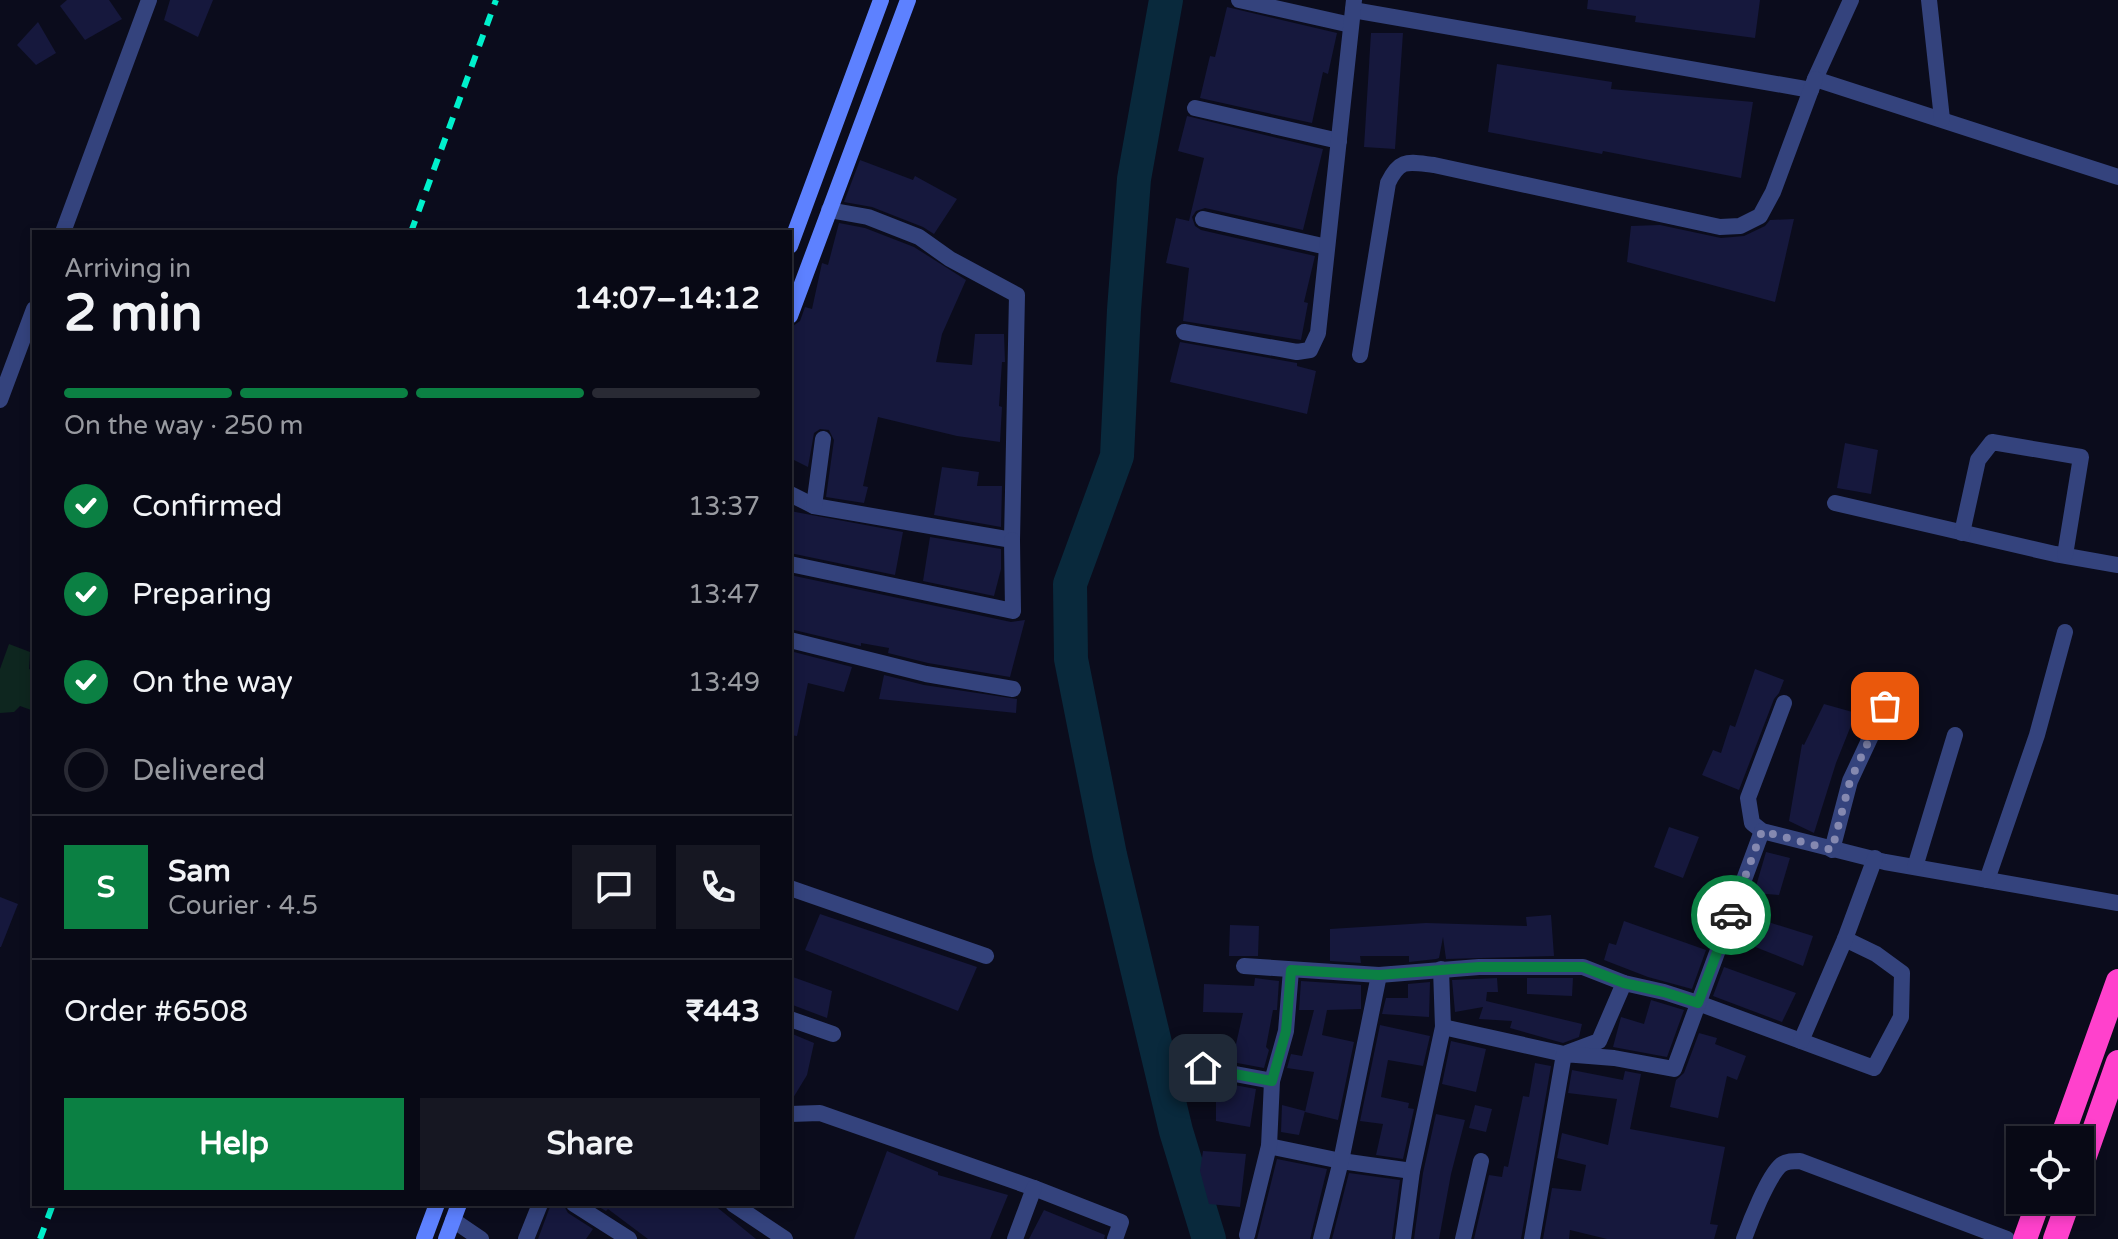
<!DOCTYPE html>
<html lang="en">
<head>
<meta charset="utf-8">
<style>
	body { margin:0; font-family:"Varela Round",sans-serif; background:#161722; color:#f1f3f6; height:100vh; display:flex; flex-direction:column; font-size:30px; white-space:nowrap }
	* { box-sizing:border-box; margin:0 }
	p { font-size:26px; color:#989aa0 }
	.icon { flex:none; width:44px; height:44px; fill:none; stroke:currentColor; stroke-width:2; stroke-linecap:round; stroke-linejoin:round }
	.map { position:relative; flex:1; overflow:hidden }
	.side { position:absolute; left:32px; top:230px; width:760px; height:976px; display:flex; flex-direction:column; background:#080915; border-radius:0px; box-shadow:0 4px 12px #0003,0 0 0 2px #292a34 }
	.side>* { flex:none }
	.controls { position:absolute; left:2006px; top:1126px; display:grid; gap:16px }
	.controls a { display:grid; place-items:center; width:88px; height:88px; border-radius:0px; background:#080915; box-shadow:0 4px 12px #0003,0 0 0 2px #292a34; font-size:40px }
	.pin { position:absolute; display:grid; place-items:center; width:68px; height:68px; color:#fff; margin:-34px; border-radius:16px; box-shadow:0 4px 12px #0006 }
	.courier { position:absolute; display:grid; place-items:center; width:80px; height:80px; margin:-40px; border:6px solid #0b8043; border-radius:50%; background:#fff; color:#222; box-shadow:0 2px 10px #0007 }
	.headline em { font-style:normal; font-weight:800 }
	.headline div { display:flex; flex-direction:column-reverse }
	.headline { display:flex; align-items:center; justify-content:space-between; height:136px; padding:0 32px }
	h1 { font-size:52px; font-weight:800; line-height:60px }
	.bar { display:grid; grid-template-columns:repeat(4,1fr); gap:12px 8px; align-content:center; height:96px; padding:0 32px }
	.bar i { height:10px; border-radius:6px; background:#292a34 }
	.bar .on { background:#0b8043 }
	.bar p { grid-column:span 4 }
	.line { display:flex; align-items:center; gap:20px; padding:0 32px; border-top:2px solid #292a34 }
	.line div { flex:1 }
	.round { display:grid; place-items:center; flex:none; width:84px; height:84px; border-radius:0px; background:#161722 }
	ol { padding:0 32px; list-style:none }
	li { display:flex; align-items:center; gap:24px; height:88px }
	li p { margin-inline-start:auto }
	li .icon { padding:8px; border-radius:50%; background:#0b8043; color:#fff; stroke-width:4 }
	li:last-child { color:#989aa0 }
	li i { width:44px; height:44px; border:4px solid #292a34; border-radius:50% }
	.cta { display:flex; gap:16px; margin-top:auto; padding:16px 32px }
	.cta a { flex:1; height:92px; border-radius:0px; background:#0b8043; color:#fff; font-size:32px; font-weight:800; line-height:92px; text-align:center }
	.cta a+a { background:#161722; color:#f1f3f6 }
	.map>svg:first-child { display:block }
	.green { fill:#0e261f }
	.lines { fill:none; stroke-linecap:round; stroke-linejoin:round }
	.river { stroke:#09293c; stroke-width:34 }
	.building { fill:#16183d }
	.street { stroke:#34437d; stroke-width:16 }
	.secondary { stroke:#5d81ff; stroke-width:16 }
	.highway { stroke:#ff41cc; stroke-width:24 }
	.rail { stroke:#00f1cc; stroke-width:6; stroke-dasharray:12 10; stroke-linecap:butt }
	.done { stroke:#8589b0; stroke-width:8; stroke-dasharray:0 14.4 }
	.route { stroke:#0b8043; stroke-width:10 }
</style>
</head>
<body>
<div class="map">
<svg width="2118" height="1239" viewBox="0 0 2118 1239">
	<rect width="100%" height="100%" fill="#0b0c1c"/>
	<polygon class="green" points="9,644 30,652 29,669 34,671 34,711 20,706 14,712 0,713 0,669"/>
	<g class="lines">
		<polyline class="river" points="1166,0 1134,179 1124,310 1117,456 1070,584 1071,659 1110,855 1176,1131 1209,1239"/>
	</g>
	<g class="building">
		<polygon points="67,0 109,0 122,19 85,40 60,6"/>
		<polygon points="170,0 213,0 198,37 164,20"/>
		<polygon points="1588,0 1760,0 1755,38 1635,22 1636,16 1587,9"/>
		<polygon points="1227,7 1337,33 1328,74 1323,72 1312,123 1200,98 1210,56 1215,57"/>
		<polygon points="38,22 56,53 36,65 17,45"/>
		<polygon points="1371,33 1403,33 1395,149 1364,147"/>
		<polygon points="1497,64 1612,82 1611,89 1753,102 1741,178 1603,151 1602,154 1488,132"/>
		<polygon points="1187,116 1323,149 1303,230 1205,208 1196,211 1192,217 1195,226 1201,230 1315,256 1304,302 1308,303 1301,340 1183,321 1189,268 1166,263 1176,218 1189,221 1204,158 1178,151"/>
		<polygon points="860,160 913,180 915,176 957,199 934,234 923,227 872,207 844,202"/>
		<polygon points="1794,219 1775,302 1627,262 1631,226 1660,225 1721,238 1744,236 1765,226 1770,220"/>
		<polygon points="839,223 865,228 914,247 966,280 942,334 936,362 972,365 975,334 1004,334 1005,362 1002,362 999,406 1002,407 1000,442 957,436 878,417 863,486 868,487 864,503 826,497 834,440 829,430 820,429 814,433 808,467 790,458 790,338 793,326 800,321 805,307 812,309 822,263 828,265"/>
		<polygon points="1180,342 1297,363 1297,366 1316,371 1307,414 1170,382"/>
		<polygon points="1845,443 1878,450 1871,494 1837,488"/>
		<polygon points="942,467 979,472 977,486 1002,486 1001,527 934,515"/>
		<polygon points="790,511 903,532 895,575 790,553"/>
		<polygon points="930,537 1001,549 1001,569 994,596 923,581"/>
		<polygon points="790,575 1011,622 1025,620 1010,677 928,663 888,653 889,648 861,643 861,646 790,629"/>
		<polygon points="790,651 852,667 844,692 808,683 797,736 790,735"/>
		<polygon points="1755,669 1784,680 1779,693 1774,699 1739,790 1702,775 1713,750 1721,753 1730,725 1735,727"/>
		<polygon points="884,675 924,685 1017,699 1016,713 879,699"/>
		<polygon points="1824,704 1856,713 1836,763 1814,833 1789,821 1802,744 1804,745"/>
		<polygon points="1669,827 1699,837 1683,878 1654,867"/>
		<polygon points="1766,852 1790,858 1779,895 1754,893"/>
		<polygon points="0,897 18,904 1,947 0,947"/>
		<polygon points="820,914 977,967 958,1011 805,950"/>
		<polygon points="1551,915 1554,956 1446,959 1443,937 1439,958 1436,959 1409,962 1409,956 1360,956 1361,963 1330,961 1330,929 1426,923 1527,926 1526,917"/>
		<polygon points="1746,915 1813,936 1803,966 1735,939"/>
		<polygon points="1624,921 1706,950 1692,989 1648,977 1604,960 1609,943 1616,945"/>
		<polygon points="1230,925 1259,926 1258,956 1229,956"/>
		<polygon points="1724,967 1796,993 1782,1022 1713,996"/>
		<polygon points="790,976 832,991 827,1018 790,1004"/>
		<polygon points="1255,978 1279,981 1277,1010 1273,1010 1266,1047 1269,1050 1264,1068 1232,1062 1243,1013 1203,1012 1204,984 1254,986"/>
		<polygon points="1497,978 1498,992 1487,992 1486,1001 1582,1024 1579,1037 1563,1043 1510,1028 1512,1021 1479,1019 1483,1007 1455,1012 1452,980"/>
		<polygon points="1527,978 1573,978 1572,996 1527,994"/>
		<polygon points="1301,981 1361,985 1361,1009 1327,1010 1322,1035 1354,1042 1338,1120 1305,1112 1314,1072 1287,1068 1291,1054 1302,1056 1314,1010 1299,1010"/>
		<polygon points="1430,982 1429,1017 1382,1014 1386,998 1408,998 1408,984"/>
		<polygon points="1651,1000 1684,1010 1667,1057 1613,1047 1621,1017 1644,1024"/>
		<polygon points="1380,1025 1430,1036 1423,1066 1388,1060 1381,1097 1409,1103 1408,1108 1414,1109 1403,1159 1376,1155 1383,1124 1360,1121"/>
		<polygon points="790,1033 814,1043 807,1075 790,1103"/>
		<polygon points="1699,1033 1717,1038 1715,1044 1746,1056 1737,1080 1727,1076 1718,1118 1670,1107 1676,1080 1684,1073"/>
		<polygon points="1451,1041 1486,1049 1476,1092 1442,1084"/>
		<polygon points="1535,1063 1551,1066 1521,1239 1474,1239 1489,1175 1502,1177 1504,1166 1508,1167 1523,1096 1529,1097"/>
		<polygon points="1572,1070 1623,1080 1625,1071 1641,1074 1630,1129 1725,1147 1710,1224 1718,1225 1714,1239 1607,1239 1570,1230 1569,1239 1543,1239 1552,1188 1581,1191 1586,1165 1557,1158 1562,1133 1608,1145 1617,1099 1568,1093"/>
		<polygon points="1185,1071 1193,1072 1201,1079 1256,1089 1250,1127 1216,1121 1216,1099 1181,1093"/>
		<polygon points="1282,1105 1305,1111 1299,1135 1281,1132"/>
		<polygon points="1475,1105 1492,1109 1486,1132 1469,1128"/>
		<polygon points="1436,1114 1465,1120 1451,1174 1439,1239 1414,1239 1423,1173"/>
		<polygon points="887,1151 938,1172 938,1175 1008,1195 990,1239 854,1239"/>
		<polygon points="1203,1151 1246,1154 1240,1207 1209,1204 1200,1171"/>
		<polygon points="1277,1159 1327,1169 1310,1239 1257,1239"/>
		<polygon points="1349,1173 1400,1180 1392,1239 1332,1239"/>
		<polygon points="551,1204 563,1204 568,1213 593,1229 586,1239 538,1239"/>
		<polygon points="594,1204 713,1204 756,1239 648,1239 608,1209 606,1211"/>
		<polygon points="1044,1210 1105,1235 1104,1239 1029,1239"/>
	</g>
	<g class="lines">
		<g class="street">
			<polyline points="1239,0 1351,25"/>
			<polyline points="1851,0 1815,79 2118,177"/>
			<polyline points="1929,0 1942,119"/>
			<polyline points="1353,10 1811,90"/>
			<polyline points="1195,108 1339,141"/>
			<polyline points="1203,219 1327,247"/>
			<polyline points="63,232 149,0"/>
			<polyline points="1184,332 1297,352 1310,350 1318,333 1354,0"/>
			<path d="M 1360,355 L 1388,183 C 1400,158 1408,162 1434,165 L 1720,227 L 1740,226 L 1760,216 L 1773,192 L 1815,79"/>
			<polyline points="0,400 34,309"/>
			<polyline points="790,494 814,506 1012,540 1017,295 950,259 919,237 868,217 829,210"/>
			<polyline points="1835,503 2055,554 2118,565"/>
			<polyline points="814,506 823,439"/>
			<polyline points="1962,533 1978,460 1992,442 2081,457 2065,555"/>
			<polyline points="790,564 1013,611 1012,540"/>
			<polyline points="790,640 926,674 1013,689"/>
			<polyline points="1784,703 1748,798 1752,823 1762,831 1885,862 2118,903"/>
			<polyline points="1832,850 1850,781 1885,706"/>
			<polyline points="1915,867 1955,735"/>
			<polyline points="1987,880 2037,735 2065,632"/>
			<polyline points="790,888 986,956"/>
			<polyline points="1244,966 1379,975 1479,967 1583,967 1624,983 1664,992 1698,1003 1874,1068 1901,1017 1902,973 1876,954 1845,939"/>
			<polyline points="790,1019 833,1034"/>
			<polyline points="1443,1027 1564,1054 1599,1041 1624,983"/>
			<polyline points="1801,1041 1845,939 1875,858"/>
			<polyline points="1203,1068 1272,1081"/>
			<polyline points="790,1114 820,1113 1034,1188 1121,1222 1115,1239"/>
			<polyline points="1269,1146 1341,1161 1412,1171"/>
			<polyline points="574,1204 629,1239"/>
			<polyline points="733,1204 785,1239"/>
			<polyline points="453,1220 481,1239"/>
			<polyline points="1247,1235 1269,1146 1272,1081 1286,1031 1291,970"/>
			<polyline points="526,1239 540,1204"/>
			<polyline points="1015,1239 1034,1188"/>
			<polyline points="1321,1239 1341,1161 1379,975"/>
			<polyline points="1403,1239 1412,1171 1443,1027 1441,969"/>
			<polyline points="1463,1239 1481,1161"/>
			<polyline points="1532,1239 1564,1054 1614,1058 1674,1069 1762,831"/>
			<path d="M 1744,1239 C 1750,1222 1768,1176 1781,1165 C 1786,1161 1794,1161 1800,1161 L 2007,1239"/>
		</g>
		<g class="secondary">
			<polyline points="790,246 881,0"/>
			<polyline points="790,316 908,0"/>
			<polyline points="424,1239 437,1204"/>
			<polyline points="446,1239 459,1204"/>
		</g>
		<g class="highway">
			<polyline points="2061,1140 2118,981"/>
			<polyline points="2080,1170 2118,1062"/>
			<polyline points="2025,1239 2039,1200"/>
			<polyline points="2055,1239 2069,1200"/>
		</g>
		<g class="rail">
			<polyline points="411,232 496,0"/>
			<polyline points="40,1239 53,1204"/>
		</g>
	</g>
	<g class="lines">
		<polyline class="done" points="1731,915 1762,831 1832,850 1850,781 1885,706"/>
		<polyline class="route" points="1203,1068 1272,1081 1286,1031 1291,970 1379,975 1479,967 1583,967 1624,983 1664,992 1698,1003 1731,915"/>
	</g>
</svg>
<div class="controls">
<a><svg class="icon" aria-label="locate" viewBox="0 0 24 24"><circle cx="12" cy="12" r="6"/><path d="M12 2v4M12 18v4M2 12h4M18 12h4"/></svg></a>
</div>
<div class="pin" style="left:1885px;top:706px;background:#ea580c"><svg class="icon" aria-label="bag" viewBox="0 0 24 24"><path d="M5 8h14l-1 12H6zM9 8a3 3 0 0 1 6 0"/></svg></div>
<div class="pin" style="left:1203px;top:1068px;background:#1f2937"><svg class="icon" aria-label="home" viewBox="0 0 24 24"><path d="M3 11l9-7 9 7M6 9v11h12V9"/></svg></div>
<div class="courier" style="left:1731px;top:915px"><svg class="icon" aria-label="car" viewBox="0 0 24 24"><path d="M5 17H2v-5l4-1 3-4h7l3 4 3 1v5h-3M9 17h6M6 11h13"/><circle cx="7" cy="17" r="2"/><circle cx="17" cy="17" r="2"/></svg></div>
<section class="side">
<div class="headline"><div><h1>2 min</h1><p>Arriving in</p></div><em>14:07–14:12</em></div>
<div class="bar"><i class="on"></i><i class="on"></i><i class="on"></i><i></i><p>On the way · 250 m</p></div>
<ol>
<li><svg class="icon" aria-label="check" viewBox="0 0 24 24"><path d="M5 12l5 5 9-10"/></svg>Confirmed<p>13:37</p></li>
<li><svg class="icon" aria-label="check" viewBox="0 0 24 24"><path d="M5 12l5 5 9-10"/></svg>Preparing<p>13:47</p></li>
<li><svg class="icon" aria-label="check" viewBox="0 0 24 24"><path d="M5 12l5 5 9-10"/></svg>On the way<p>13:49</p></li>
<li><i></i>Delivered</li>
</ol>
<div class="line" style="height:144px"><b class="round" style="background:#0b8043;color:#fff">S</b><div><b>Sam</b><p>Courier · 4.5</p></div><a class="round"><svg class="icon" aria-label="chat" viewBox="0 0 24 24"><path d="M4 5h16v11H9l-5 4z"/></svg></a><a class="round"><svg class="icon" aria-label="phone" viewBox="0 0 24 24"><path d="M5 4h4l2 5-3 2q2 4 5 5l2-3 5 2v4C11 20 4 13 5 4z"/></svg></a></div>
<div class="line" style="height:104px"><div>Order #6508</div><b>₹443</b></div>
<div class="cta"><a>Help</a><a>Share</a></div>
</section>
</div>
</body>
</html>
